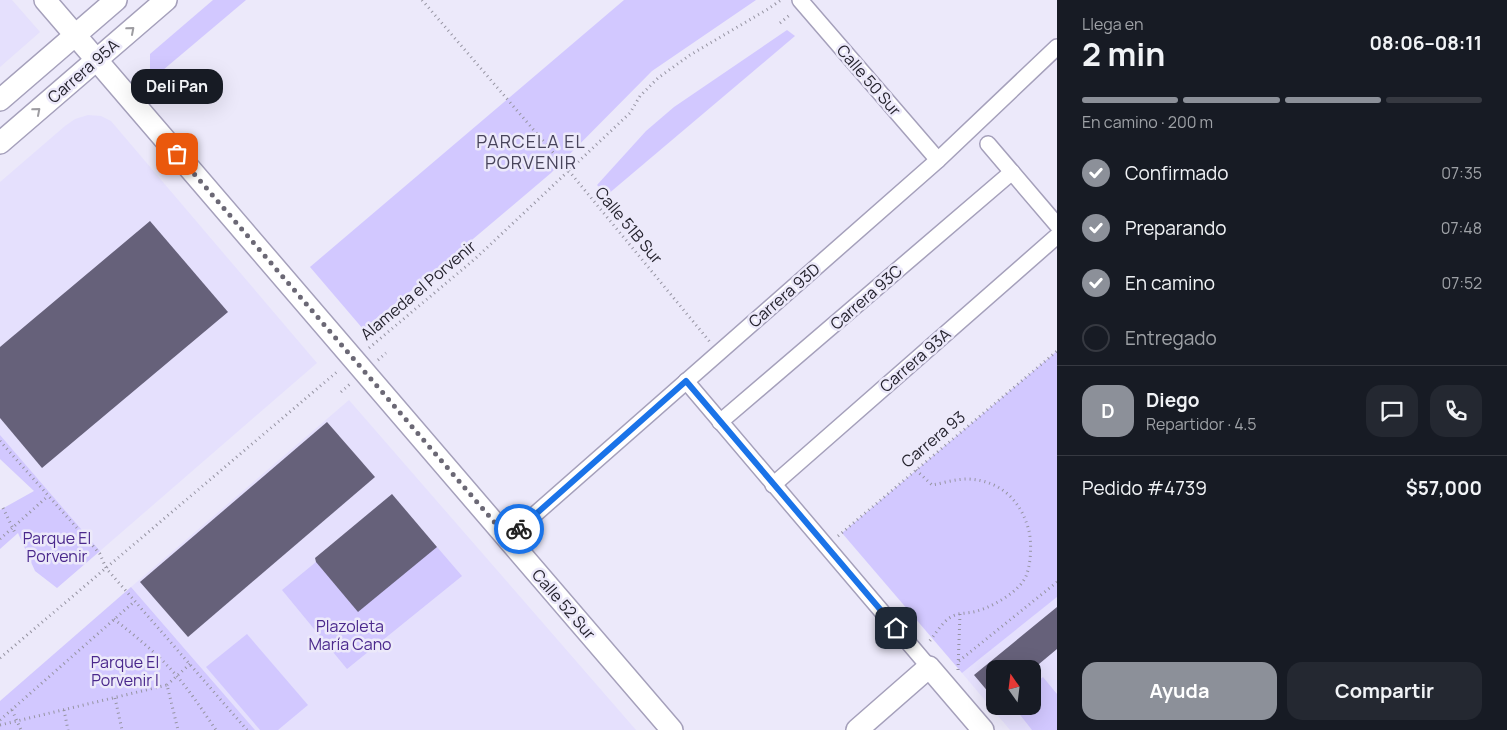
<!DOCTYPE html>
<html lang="es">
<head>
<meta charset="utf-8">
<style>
	body { margin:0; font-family:Manrope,sans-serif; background:#242831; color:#f1f3f6; height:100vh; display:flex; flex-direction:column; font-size:19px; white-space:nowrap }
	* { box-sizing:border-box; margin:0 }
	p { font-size:16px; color:#9ea1a6 }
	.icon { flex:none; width:28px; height:28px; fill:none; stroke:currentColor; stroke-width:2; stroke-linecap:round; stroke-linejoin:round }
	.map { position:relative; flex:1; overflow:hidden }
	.sheet { display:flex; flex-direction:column; background:#171b24; width:450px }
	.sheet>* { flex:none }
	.needle { width:32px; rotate:346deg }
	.controls { position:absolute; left:986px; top:660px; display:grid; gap:10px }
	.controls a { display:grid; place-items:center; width:55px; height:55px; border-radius:10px; background:#171b24; box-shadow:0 5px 20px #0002; font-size:25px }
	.pin { position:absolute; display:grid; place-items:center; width:42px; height:42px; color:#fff; margin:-21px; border-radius:10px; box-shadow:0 2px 8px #0006 }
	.courier { position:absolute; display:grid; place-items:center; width:50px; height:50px; margin:-25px; border:4px solid #1a73e8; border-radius:50%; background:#fff; color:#222; box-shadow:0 1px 6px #0007 }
	.bubble { position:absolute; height:35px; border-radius:15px; background:#171b24; box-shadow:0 5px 20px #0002; font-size:16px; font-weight:700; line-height:35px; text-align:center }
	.headline em { font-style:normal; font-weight:700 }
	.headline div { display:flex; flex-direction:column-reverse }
	.headline { display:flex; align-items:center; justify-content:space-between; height:85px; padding:0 25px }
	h1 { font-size:32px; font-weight:700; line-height:38px }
	.bar { display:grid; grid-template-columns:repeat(4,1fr); gap:8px 5px; align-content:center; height:60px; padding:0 25px }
	.bar i { height:6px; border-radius:4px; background:#363941 }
	.bar .on { background:#8c9099 }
	.bar p { grid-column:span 4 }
	.line { display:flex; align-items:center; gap:12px; padding:0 25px; border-top:1px solid #363941 }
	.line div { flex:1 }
	.round { display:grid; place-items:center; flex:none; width:52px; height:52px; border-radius:15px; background:#242831 }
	ol { padding:0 25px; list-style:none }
	li { display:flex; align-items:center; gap:15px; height:55px }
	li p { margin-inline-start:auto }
	li .icon { padding:5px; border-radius:50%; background:#8c9099; color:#fff; stroke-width:4 }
	li:last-child { color:#9ea1a6 }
	li i { width:28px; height:28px; border:2px solid #363941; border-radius:50% }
	.primary-button { display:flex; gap:10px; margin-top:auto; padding:10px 25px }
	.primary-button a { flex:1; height:58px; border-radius:15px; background:#8c9099; color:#fff; font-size:20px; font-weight:700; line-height:58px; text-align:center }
	.primary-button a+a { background:#242831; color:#f1f3f6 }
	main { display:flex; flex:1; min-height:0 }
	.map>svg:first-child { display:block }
	.built { fill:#e5e0fd; fill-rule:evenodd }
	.green { fill:#d2c8ff }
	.building { fill:#66617a }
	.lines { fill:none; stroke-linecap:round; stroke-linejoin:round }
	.street-casing { stroke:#a5a0bb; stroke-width:18 }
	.secondary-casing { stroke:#a5a0bb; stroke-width:24 }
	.path { stroke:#9694a2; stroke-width:3; stroke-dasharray:1 4; stroke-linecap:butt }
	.street { stroke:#fff; stroke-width:15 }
	.secondary { stroke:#fff; stroke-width:21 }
	.oneway { stroke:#9d9ca1 }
	.done { stroke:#6b6875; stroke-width:5; stroke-dasharray:0 9 }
	.route { stroke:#1a73e8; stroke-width:6 }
	.labels { text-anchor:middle; stroke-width:5; stroke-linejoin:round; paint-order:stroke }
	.street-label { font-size:16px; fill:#25232e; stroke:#ece9fa }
	.park-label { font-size:16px; fill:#4a288c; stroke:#ece9fa }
	.neighbourhood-label { font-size:18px; letter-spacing:1px; fill:#48445b; stroke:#ece9fa }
</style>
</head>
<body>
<main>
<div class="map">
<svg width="1057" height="730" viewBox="0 0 1057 730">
	<rect width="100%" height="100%" fill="#ece9fa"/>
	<g class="built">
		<polygon points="0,0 12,0 40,32 0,67"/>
		<polygon points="88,115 101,116 111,121 317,363 100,551 0,435 0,182 65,126 75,119"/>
		<polygon points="349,400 636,730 255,730 131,587"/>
		<path d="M 1057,597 L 1057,730 L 1010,730 L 962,673 ZM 995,669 L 1032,669 L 1032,706 L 995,706 Z"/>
	</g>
	<g class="green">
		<polygon points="213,0 246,0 150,81 150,54"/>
		<polygon points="624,0 756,0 652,71 551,173 421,283 363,329 310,267"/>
		<polygon points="787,30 795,36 607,195 597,185 646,131 674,107"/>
		<polygon points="1057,351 1057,597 962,673 842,533"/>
		<polygon points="0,435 100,551 57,588 35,571 18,533 0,549 0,510 34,491 0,459"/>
		<polygon points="437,547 462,576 347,669 282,590 316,562"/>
		<polygon points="131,587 255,730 0,730 0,701"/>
		<polygon points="247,634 308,705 278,730 260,730 206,667"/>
		<polygon points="1043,677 1057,694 1057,730 1032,730 1013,706 1032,706 1033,685"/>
	</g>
	<g class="building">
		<polygon points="150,221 228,312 42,468 0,418 0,347"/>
		<polygon points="327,422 375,477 188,637 140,582"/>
		<polygon points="392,494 437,547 358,612 316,562 315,558"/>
		<polygon points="1057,607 1057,649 1033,669 995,669 995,700 974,675"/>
	</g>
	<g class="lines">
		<g class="street-casing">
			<g id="street">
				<polyline points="800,0 938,160"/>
				<polyline points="988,144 1057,225"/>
				<polyline points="686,381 929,667"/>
				<polyline points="720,422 1012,172"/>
				<polyline points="773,485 1057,236"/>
				<polyline points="508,538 938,160 1057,47"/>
			</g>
		</g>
		<g class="secondary-casing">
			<g id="secondary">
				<polyline points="45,0 672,730"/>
				<polyline points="0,100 116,0"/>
				<polyline points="0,143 166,0"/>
				<polyline points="857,730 929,667 983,730"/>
			</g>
		</g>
		<g class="path">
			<polyline points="422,0 569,171 710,342"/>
			<polyline points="780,23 791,14"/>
			<polyline points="369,348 476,258 630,113 640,96 658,78 690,55 768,9 781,0"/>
			<polyline points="378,360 386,353"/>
			<polyline points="341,392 350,384"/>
			<polyline points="0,441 100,554 106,568 247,730"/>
			<path d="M 916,470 L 932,485 C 943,483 956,479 967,479 C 1000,480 1021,500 1029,531 C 1032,544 1031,569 1024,580 C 1016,593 992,607 977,611 C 968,614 959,612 951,617 C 942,622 935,635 928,643"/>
			<polyline points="3,508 16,535"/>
			<polyline points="838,536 1057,351"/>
			<polyline points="0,539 48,496"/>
			<path d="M 114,619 C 135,636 157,653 175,674 C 190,691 203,711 216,730"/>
			<polyline points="0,658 338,371"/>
			<polyline points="959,661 1057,582"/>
			<polyline points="958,670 960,613"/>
			<polyline points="167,685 190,664"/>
			<polyline points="115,698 122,730"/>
			<polyline points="12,710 21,730"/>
			<polyline points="64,710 68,730"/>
			<polyline points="0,720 135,601"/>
			<polyline points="0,725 167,685 178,730"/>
		</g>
		<use href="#street" class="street"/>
		<use href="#secondary" class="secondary"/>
	</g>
	<defs><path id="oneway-chevron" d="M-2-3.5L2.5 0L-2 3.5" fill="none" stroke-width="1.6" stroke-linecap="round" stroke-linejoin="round" transform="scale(1.25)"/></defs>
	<g class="oneway">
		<use href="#oneway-chevron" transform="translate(131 30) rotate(-41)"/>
		<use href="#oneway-chevron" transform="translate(37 111) rotate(-41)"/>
	</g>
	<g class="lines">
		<polyline class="done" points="177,154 508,538 519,529"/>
		<polyline class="route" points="519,529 686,381 896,628"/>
	</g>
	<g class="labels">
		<g class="street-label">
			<text transform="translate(83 71) rotate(-41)" y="6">Carrera 95A</text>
			<text transform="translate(869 80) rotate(49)" y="6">Calle 50 Sur</text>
			<text transform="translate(629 225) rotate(50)" y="6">Calle 51B Sur</text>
			<text transform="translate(418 290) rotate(-40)" y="6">Alameda el Porvenir</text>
			<text transform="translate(784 295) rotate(-41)" y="6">Carrera 93D</text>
			<text transform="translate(866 297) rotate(-41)" y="6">Carrera 93C</text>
			<text transform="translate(915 360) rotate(-41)" y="6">Carrera 93A</text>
			<text transform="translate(933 439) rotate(-40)" y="6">Carrera 93</text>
			<text transform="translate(564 604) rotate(49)" y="6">Calle 52 Sur</text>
		</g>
		<g class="park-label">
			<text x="57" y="544">Parque El<tspan x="57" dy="18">Porvenir</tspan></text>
			<text x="350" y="632">Plazoleta<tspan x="350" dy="18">María Cano</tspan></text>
			<text x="125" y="668">Parque El<tspan x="125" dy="18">Porvenir I</tspan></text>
		</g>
		<g class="neighbourhood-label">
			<text x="531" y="148">PARCELA EL<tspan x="531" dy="21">PORVENIR</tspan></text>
		</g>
	</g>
</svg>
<div class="controls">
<a><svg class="needle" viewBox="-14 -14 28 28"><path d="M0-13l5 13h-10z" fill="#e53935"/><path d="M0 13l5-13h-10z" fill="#9ea1a6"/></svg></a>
</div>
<div class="pin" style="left:177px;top:154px;background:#ea580c"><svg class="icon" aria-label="bag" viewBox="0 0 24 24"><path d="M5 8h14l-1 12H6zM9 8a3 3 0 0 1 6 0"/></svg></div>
<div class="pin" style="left:896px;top:628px;background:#1f2937"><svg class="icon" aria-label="home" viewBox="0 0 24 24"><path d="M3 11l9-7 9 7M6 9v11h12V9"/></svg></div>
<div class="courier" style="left:519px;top:529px"><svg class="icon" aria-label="bike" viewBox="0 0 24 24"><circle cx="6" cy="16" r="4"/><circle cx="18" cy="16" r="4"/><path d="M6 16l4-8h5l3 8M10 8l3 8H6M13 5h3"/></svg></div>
<div class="bubble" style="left:131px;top:69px;width:92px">Deli Pan</div>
</div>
<section class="sheet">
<div class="headline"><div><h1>2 min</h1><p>Llega en</p></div><em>08:06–08:11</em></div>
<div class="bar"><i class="on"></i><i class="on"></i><i class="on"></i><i></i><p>En camino · 200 m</p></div>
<ol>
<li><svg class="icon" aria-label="check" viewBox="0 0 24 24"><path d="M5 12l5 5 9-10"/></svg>Confirmado<p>07:35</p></li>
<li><svg class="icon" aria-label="check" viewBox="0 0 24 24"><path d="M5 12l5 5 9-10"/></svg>Preparando<p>07:48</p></li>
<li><svg class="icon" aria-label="check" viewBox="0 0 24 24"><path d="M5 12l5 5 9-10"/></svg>En camino<p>07:52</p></li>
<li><i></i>Entregado</li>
</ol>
<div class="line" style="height:90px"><b class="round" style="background:#8c9099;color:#fff">D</b><div><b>Diego</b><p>Repartidor · 4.5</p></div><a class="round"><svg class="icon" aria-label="chat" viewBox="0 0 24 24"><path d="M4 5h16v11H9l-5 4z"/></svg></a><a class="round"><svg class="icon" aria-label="phone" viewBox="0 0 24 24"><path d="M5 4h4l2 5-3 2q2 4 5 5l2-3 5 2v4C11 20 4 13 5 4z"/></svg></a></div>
<div class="line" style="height:65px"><div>Pedido #4739</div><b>$57,000</b></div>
<div class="primary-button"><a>Ayuda</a><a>Compartir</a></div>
</section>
</main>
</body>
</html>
